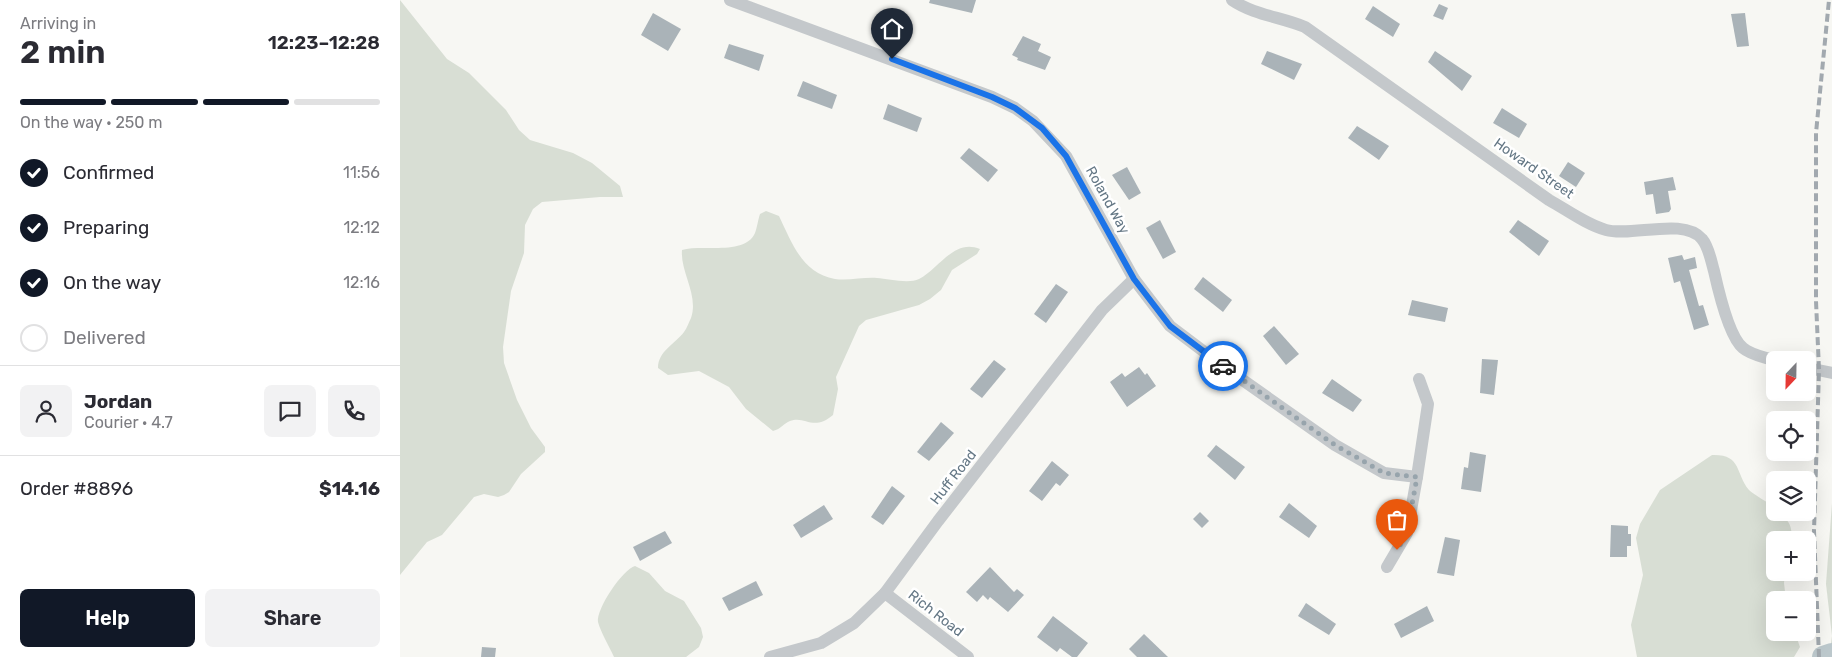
<!DOCTYPE html>
<html lang="en">
<head>
<meta charset="utf-8">
<style>
	body { margin:0; font-family:Rubik,sans-serif; background:#f2f2f3; color:#2b2b33; height:100vh; display:flex; flex-direction:column; font-size:19px; white-space:nowrap }
	* { box-sizing:border-box; margin:0 }
	p { font-size:16px; color:#7c7c81 }
	.icon { flex:none; width:28px; height:28px; fill:none; stroke:currentColor; stroke-width:2; stroke-linecap:round; stroke-linejoin:round }
	.map { position:relative; flex:1; overflow:hidden }
	.drawer { display:flex; flex-direction:column; background:#fff; width:400px }
	.drawer>* { flex:none }
	.needle { width:32px; rotate:202deg }
	.fabs { position:absolute; left:1366px; top:351px; display:grid; gap:10px }
	.fabs a { display:grid; place-items:center; width:50px; height:50px; border-radius:8px; background:#fff; box-shadow:0 5px 20px #0002; font-size:25px }
	.pin { position:absolute; display:grid; place-items:center; width:42px; height:42px; color:#fff; margin:-51px -21px; border-radius:50% 50% 50% 0; rotate:-45deg; box-shadow:0 0 5px #0007 }
	.pin .icon { rotate:45deg }
	.courier { position:absolute; display:grid; place-items:center; width:50px; height:50px; margin:-25px; border:4px solid #1a73e8; border-radius:50%; background:#fff; color:#222; box-shadow:0 1px 6px #0007 }
	.headline em { font-style:normal; font-weight:600 }
	.headline div { display:flex; flex-direction:column-reverse }
	.headline { display:flex; align-items:center; justify-content:space-between; height:85px; padding:0 20px }
	h1 { font-size:32px; font-weight:600; line-height:38px }
	.bar { display:grid; grid-template-columns:repeat(4,1fr); gap:8px 5px; align-content:center; height:60px; padding:0 20px }
	.bar i { height:6px; border-radius:4px; background:#e1e1e2 }
	.bar .on { background:#111827 }
	.bar p { grid-column:span 4 }
	.line { display:flex; align-items:center; gap:12px; padding:0 20px; border-top:1px solid #e1e1e2 }
	.line div { flex:1 }
	.round { display:grid; place-items:center; flex:none; width:52px; height:52px; border-radius:8px; background:#f2f2f3 }
	ol { padding:0 20px; list-style:none }
	li { display:flex; align-items:center; gap:15px; height:55px }
	li p { margin-inline-start:auto }
	li .icon { padding:5px; border-radius:50%; background:#111827; color:#fff; stroke-width:4 }
	li:last-child { color:#7c7c81 }
	li i { width:28px; height:28px; border:2px solid #e1e1e2; border-radius:50% }
	.button { display:flex; gap:10px; margin-top:auto; padding:10px 20px }
	.button a { flex:1; height:58px; border-radius:8px; background:#111827; color:#fff; font-size:20px; font-weight:600; line-height:58px; text-align:center }
	.button a+a { background:#f2f2f3; color:#2b2b33 }
	main { display:flex; flex:1; min-height:0 }
	.map>svg:first-child { display:block }
	.green { fill:#d8ded4 }
	.lines { fill:none; stroke-linecap:round; stroke-linejoin:round }
	.river { stroke:#bcc8cc; stroke-width:22 }
	.building { fill:#aab3b8 }
	.minor { stroke:#c4c8cb; stroke-width:12 }
	.rail { stroke:#a2a9af; stroke-width:4; stroke-dasharray:8 4; stroke-linecap:butt }
	.done { stroke:#97a4ac; stroke-width:5; stroke-dasharray:0 9 }
	.route { stroke:#1a73e8; stroke-width:6 }
	.labels { text-anchor:middle; stroke-width:5; stroke-linejoin:round; paint-order:stroke }
	.street-label { font-size:14px; fill:#647785; stroke:#fff }
</style>
</head>
<body>
<main>
<section class="drawer">
<div class="headline"><div><h1>2 min</h1><p>Arriving in</p></div><em>12:23–12:28</em></div>
<div class="bar"><i class="on"></i><i class="on"></i><i class="on"></i><i></i><p>On the way · 250 m</p></div>
<ol>
<li><svg class="icon" aria-label="check" viewBox="0 0 24 24"><path d="M5 12l5 5 9-10"/></svg>Confirmed<p>11:56</p></li>
<li><svg class="icon" aria-label="check" viewBox="0 0 24 24"><path d="M5 12l5 5 9-10"/></svg>Preparing<p>12:12</p></li>
<li><svg class="icon" aria-label="check" viewBox="0 0 24 24"><path d="M5 12l5 5 9-10"/></svg>On the way<p>12:16</p></li>
<li><i></i>Delivered</li>
</ol>
<div class="line" style="height:90px"><a class="round"><svg class="icon" aria-label="person" viewBox="0 0 24 24"><circle cx="12" cy="8" r="4"/><path d="M4 21q1-7 8-7t8 7"/></svg></a><div><b>Jordan</b><p>Courier · 4.7</p></div><a class="round"><svg class="icon" aria-label="chat" viewBox="0 0 24 24"><path d="M4 5h16v11H9l-5 4z"/></svg></a><a class="round"><svg class="icon" aria-label="phone" viewBox="0 0 24 24"><path d="M5 4h4l2 5-3 2q2 4 5 5l2-3 5 2v4C11 20 4 13 5 4z"/></svg></a></div>
<div class="line" style="height:65px"><div>Order #8896</div><b>$14.16</b></div>
<div class="button"><a>Help</a><a>Share</a></div>
</section>
<div class="map">
<svg width="1432" height="657" viewBox="0 0 1432 657">
	<rect width="100%" height="100%" fill="#f7f7f3"/>
	<g class="green">
		<polygon points="0,0 47,59 69,73 106,110 119,130 130,140 173,153 192,163 220,186 223,197 200,197 142,202 133,209 125,225 124,253 111,291 103,347 104,363 117,400 131,428 145,447 145,452 121,474 109,492 104,495 98,497 84,494 74,497 42,535 27,542 0,575"/>
		<path d="M 366,211 L 379,216 C 392,243 402,273 435,279 C 448,281 464,277 477,278 C 488,279 509,284 519,279 C 539,269 554,238 580,249 L 577,254 L 552,270 L 541,290 L 530,299 L 519,305 L 466,320 L 459,326 L 436,377 L 438,389 L 433,415 C 413,432 405,415 390,421 C 384,423 381,429 373,431 L 346,409 L 329,387 L 299,371 L 268,375 L 258,368 C 258,351 275,344 284,332 C 287,328 289,322 291,318 C 299,295 280,272 282,250 C 301,244 345,256 355,233 C 357,228 358,220 360,214 Z"/>
		<path d="M 1312,455 C 1342,454 1335,473 1349,490 C 1354,495 1368,502 1375,508 L 1375,512 L 1380,513 C 1389,521 1393,527 1391,540 L 1375,540 L 1375,572 L 1385,573 L 1384,583 L 1386,600 L 1375,600 L 1375,632 L 1395,633 L 1400,647 L 1394,657 L 1237,657 L 1231,625 L 1243,575 L 1236,538 L 1240,524 L 1260,490 Z"/>
		<polygon points="1432,503 1432,657 1429,657 1432,636 1426,584"/>
		<path d="M 235,566 L 249,573 L 265,591 L 284,601 L 301,628 L 303,637 L 299,647 L 286,657 L 214,657 C 209,646 201,633 198,622 C 196,609 223,569 235,566 Z"/>
	</g>
	<g class="lines">
		<polyline class="river" points="1423,657 1432,654"/>
	</g>
	<g class="building">
		<polygon points="530,0 576,0 572,13 529,3"/>
		<polygon points="1039,4 1048,8 1043,20 1033,16"/>
		<polygon points="973,6 1000,24 993,37 965,19"/>
		<polygon points="253,13 281,29 268,51 241,35"/>
		<polygon points="1345,13 1349,46 1337,47 1331,14"/>
		<polygon points="623,36 641,44 638,51 651,57 645,70 617,60 618,58 612,55"/>
		<polygon points="329,44 364,55 359,71 324,58"/>
		<polygon points="867,51 902,64 894,80 861,64"/>
		<polygon points="1035,51 1072,76 1062,91 1028,62"/>
		<polygon points="403,81 437,95 432,109 397,96"/>
		<polygon points="488,104 522,118 517,132 483,119"/>
		<polygon points="1102,108 1127,124 1119,138 1093,123"/>
		<polygon points="957,126 989,146 979,160 948,138"/>
		<polygon points="569,148 598,170 588,182 560,158"/>
		<polygon points="1168,162 1185,173 1176,187 1159,176"/>
		<polygon points="727,167 741,193 729,200 712,175"/>
		<polygon points="1273,177 1276,190 1268,191 1271,209 1269,212 1256,214 1253,194 1246,195 1244,182"/>
		<polygon points="760,220 776,252 763,259 746,228"/>
		<polygon points="1118,220 1149,241 1139,256 1109,232"/>
		<polygon points="1282,255 1284,260 1295,257 1297,268 1289,270 1299,306 1303,305 1309,325 1294,330 1280,281 1274,283 1268,258"/>
		<polygon points="803,277 832,300 823,312 794,289"/>
		<polygon points="656,284 668,292 646,323 634,314"/>
		<polygon points="1012,300 1048,308 1045,322 1008,315"/>
		<polygon points="874,326 899,354 886,365 863,336"/>
		<polygon points="1082,359 1098,360 1094,395 1080,393"/>
		<polygon points="594,360 606,369 582,398 570,389"/>
		<polygon points="739,367 745,375 747,373 756,386 727,407 710,382 722,373 725,377"/>
		<polygon points="932,379 962,400 953,412 922,393"/>
		<polygon points="541,422 554,433 529,461 517,452"/>
		<polygon points="816,445 845,467 835,480 807,456"/>
		<polygon points="1070,452 1086,455 1081,492 1061,489 1064,467 1068,468"/>
		<polygon points="652,461 669,475 660,486 656,483 642,501 629,491"/>
		<polygon points="492,486 505,496 483,525 471,517"/>
		<polygon points="889,503 917,526 909,538 879,517"/>
		<polygon points="424,505 433,519 401,538 393,525"/>
		<polygon points="800,512 809,521 802,528 793,519"/>
		<polygon points="1211,525 1228,526 1228,534 1231,534 1231,546 1227,546 1227,557 1210,557"/>
		<polygon points="265,531 272,543 240,561 233,547"/>
		<polygon points="1045,537 1060,540 1054,576 1037,573"/>
		<polygon points="590,567 614,592 617,589 624,595 608,612 590,597 588,600 583,595 577,602 566,592"/>
		<polygon points="356,581 363,595 329,611 322,598"/>
		<polygon points="906,603 936,624 929,635 898,616"/>
		<polygon points="1027,606 1034,621 1001,638 994,624"/>
		<polygon points="653,616 688,643 677,657 672,657 660,648 657,652 637,637"/>
		<polygon points="744,634 768,657 737,657 729,649"/>
		<polygon points="82,647 96,648 95,657 81,657"/>
	</g>
	<g class="lines">
		<g class="minor">
			<polyline points="330,0 592,97 615,108 633,121 666,156 734,279 770,326 827,369 935,445 984,473 1017,477"/>
			<path d="M 832,0 C 854,15 881,17 905,27 L 1149,200 C 1167,210 1187,225 1206,230 C 1232,237 1284,217 1302,239 C 1309,247 1311,261 1314,271 C 1318,289 1329,337 1343,348 C 1351,355 1365,357 1375,361"/>
			<polyline points="1408,368 1432,373"/>
			<polyline points="987,567 1007,533 1017,477 1028,404 1019,379"/>
			<polyline points="485,593 568,657"/>
			<polyline points="370,657 421,643 454,623 485,593 538,521 702,310 734,279"/>
		</g>
		<polyline class="rail" points="1419,657 1414,531 1419,370 1416,301 1416,133 1429,0"/>
	</g>
	<g class="lines">
		<polyline class="done" points="823,366 935,445 984,473 1017,477 1007,533 997,550"/>
		<polyline class="route" points="492,59 592,97 615,108 642,128 666,156 734,279 770,326 823,366"/>
	</g>
	<g class="labels">
		<g class="street-label">
			<text transform="translate(1134 168) rotate(35)" y="5">Howard Street</text>
			<text transform="translate(708 200) rotate(61)" y="5">Roland Way</text>
			<text transform="translate(553 477) rotate(-52)" y="5">Huff Road</text>
			<text transform="translate(536 613) rotate(38)" y="5">Rich Road</text>
		</g>
	</g>
</svg>
<div class="fabs">
<a><svg class="needle" viewBox="-14 -14 28 28"><path d="M0-13l5 13h-10z" fill="#e53935"/><path d="M0 13l5-13h-10z" fill="#7c7c81"/></svg></a>
<a><svg class="icon" aria-label="locate" viewBox="0 0 24 24"><circle cx="12" cy="12" r="6"/><path d="M12 2v4M12 18v4M2 12h4M18 12h4"/></svg></a>
<a><svg class="icon" aria-label="layers" viewBox="0 0 24 24"><path d="M12 4l9 5-9 5-9-5zM3 14l9 5 9-5"/></svg></a>
<a>+</a>
<a>−</a>
</div>
<div class="pin" style="left:997px;top:550px;background:#ea580c"><svg class="icon" aria-label="bag" viewBox="0 0 24 24"><path d="M5 8h14l-1 12H6zM9 8a3 3 0 0 1 6 0"/></svg></div>
<div class="pin" style="left:492px;top:59px;background:#1f2937"><svg class="icon" aria-label="home" viewBox="0 0 24 24"><path d="M3 11l9-7 9 7M6 9v11h12V9"/></svg></div>
<div class="courier" style="left:823px;top:366px"><svg class="icon" aria-label="car" viewBox="0 0 24 24"><path d="M5 17H2v-5l4-1 3-4h7l3 4 3 1v5h-3M9 17h6M6 11h13"/><circle cx="7" cy="17" r="2"/><circle cx="17" cy="17" r="2"/></svg></div>
</div>
</main>
</body>
</html>
